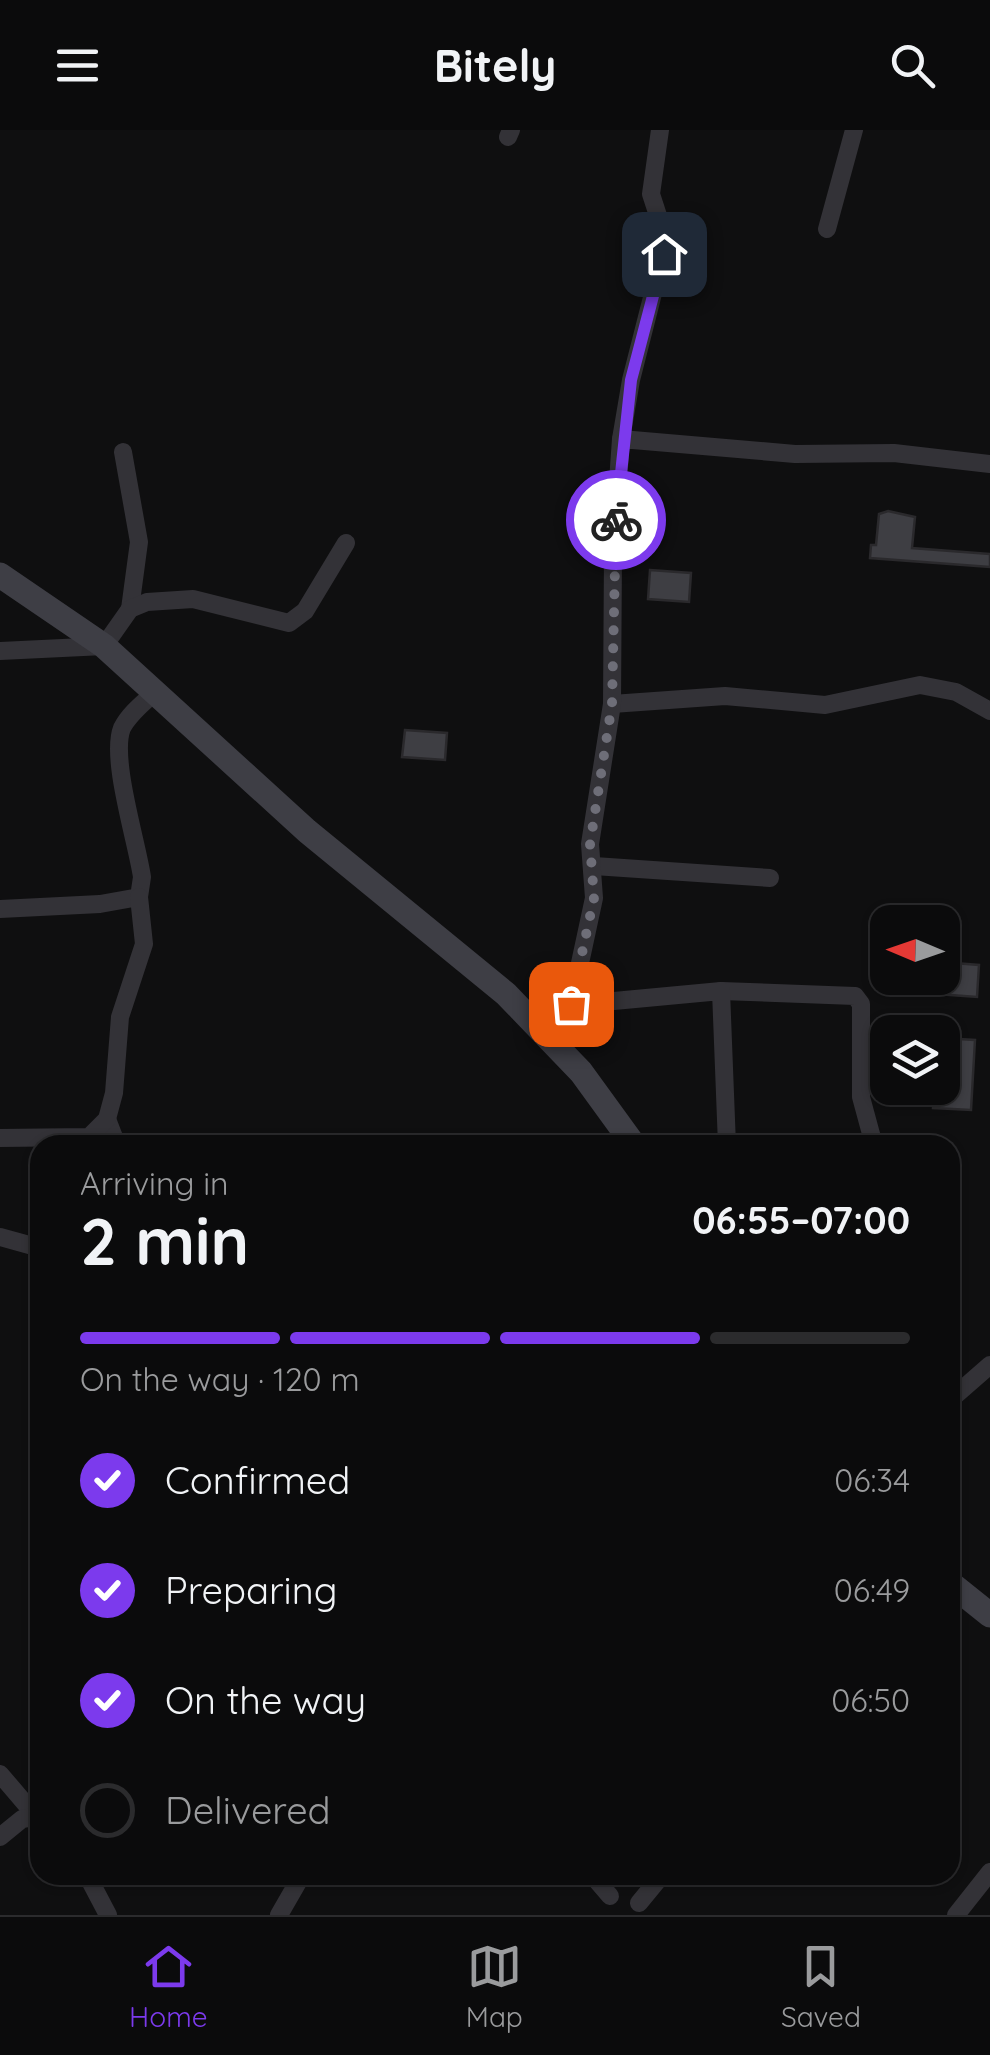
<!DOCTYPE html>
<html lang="en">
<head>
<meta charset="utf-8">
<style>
	body { margin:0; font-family:Quicksand,sans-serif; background:#141415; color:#f1f3f6; height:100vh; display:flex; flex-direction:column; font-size:38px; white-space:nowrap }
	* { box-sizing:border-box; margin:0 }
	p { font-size:32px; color:#9a9b9d }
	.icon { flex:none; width:55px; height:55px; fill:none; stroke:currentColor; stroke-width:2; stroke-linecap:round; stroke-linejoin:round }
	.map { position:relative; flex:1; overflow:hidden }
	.sheet { position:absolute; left:30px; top:1005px; width:930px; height:750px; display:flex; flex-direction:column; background:#0b0b0c; border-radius:30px; box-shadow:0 2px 8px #0004,0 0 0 2px #2b2b2d }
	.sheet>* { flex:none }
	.needle { width:65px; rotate:272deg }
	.buttons { position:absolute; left:870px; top:775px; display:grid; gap:20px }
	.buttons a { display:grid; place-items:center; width:90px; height:90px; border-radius:20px; background:#0b0b0c; box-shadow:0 2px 8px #0004,0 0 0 2px #2b2b2d; font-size:50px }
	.pin { position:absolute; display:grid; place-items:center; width:85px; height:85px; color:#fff; margin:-42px; border-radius:20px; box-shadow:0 5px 15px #0006 }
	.courier { position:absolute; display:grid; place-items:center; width:100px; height:100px; margin:-50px; border:8px solid #7c3aed; border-radius:50%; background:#fff; color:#222; box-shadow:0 2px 12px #0007 }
	.overview em { font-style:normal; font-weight:800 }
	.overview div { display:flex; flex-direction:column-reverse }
	.overview { display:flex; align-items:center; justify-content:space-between; height:170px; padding:0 50px }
	h1 { font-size:65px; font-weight:800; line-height:75px }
	.bar { display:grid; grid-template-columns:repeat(4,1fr); gap:15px 10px; align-content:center; height:120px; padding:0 50px }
	.bar i { height:12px; border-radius:8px; background:#2b2b2d }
	.bar .active { background:#7c3aed }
	.bar p { grid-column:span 4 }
	ol { padding:0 50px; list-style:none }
	li { display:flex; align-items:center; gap:30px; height:110px }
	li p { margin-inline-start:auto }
	li .icon { padding:10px; border-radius:50%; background:#7c3aed; color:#fff; stroke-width:4 }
	li:last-child { color:#9a9b9d }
	li i { width:55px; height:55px; border:5px solid #2b2b2d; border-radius:50% }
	header { display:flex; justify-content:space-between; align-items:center; height:130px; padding:0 50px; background:#0b0b0c; font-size:45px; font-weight:800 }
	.tabs { display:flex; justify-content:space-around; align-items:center; height:140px; border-top:2px solid #2b2b2d; background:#0b0b0c; font-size:28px; color:#9a9b9d }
	.tabs a { display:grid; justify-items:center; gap:5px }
	.tabs .active { color:#7c3aed }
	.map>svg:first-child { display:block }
	.building { fill:#3e3e43; stroke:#2a292c; stroke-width:2.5 }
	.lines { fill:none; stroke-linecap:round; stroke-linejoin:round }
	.street { stroke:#333237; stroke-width:18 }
	.secondary { stroke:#3e3e45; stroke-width:25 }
	.done { stroke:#6e6e78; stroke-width:10; stroke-dasharray:0 18 }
	.route { stroke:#7c3aed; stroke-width:12 }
</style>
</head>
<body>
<header><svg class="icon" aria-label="menu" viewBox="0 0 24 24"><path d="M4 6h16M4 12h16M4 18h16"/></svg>Bitely<svg class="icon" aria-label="search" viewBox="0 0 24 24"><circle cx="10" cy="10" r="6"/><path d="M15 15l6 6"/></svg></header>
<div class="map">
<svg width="990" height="1785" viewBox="0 0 990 1785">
	<rect width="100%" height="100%" fill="#0f0f10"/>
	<g class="building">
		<polygon points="888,381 915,387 912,418 990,424 990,437 870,428 871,415 876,415 879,384"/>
		<polygon points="650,440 691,443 689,472 648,469"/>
		<polygon points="405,600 447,603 445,630 402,627"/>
		<polygon points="942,832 979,835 977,867 937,864"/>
		<polygon points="942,908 975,910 971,980 933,978 934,958 942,958"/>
	</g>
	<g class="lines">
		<g class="street">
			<polyline points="508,7 511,0"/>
			<polyline points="827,99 854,0"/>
			<polyline points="621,309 631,250 663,124 663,101 651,64 660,0"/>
			<polyline points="123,322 139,412 130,479"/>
			<polyline points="0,521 104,516 130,479 147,472 193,469 289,493 305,481 346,413"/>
			<polyline points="612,574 725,566 825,575 920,555 956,562 990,581"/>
			<polyline points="594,736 770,748"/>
			<path d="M 0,779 L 100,774 L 139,767 L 142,747 C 137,712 110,628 122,598 C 129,584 143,573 154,563"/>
			<polyline points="721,861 855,866 861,874 861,967 874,1015"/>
			<polyline points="571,875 721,861 727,1015"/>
			<polyline points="547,904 571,875 594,768 590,714 612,574 613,422 621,309 795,324 894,323 990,334"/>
			<polyline points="107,989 117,1015"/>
			<polyline points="0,1008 89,1007 107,989 114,963 120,887 144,814 139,767"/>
			<polyline points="0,1107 40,1118"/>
			<polyline points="950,1270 990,1235"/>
			<polyline points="0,1644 35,1685"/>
			<polyline points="0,1707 22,1689 40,1686"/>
			<polyline points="87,1745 108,1785"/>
			<polyline points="592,1745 610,1766"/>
			<polyline points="639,1773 662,1745"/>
			<polyline points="279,1785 302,1745"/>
			<polyline points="956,1785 990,1742"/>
		</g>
		<g class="secondary">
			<polyline points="0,445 104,516 307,701 506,864 581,942 634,1015"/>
			<polyline points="950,1453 990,1485"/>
		</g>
	</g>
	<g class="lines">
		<polyline class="done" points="571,874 594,768 590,714 612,574 616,390"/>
		<polyline class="route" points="616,390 631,250 664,124"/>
	</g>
</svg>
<div class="buttons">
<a><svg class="needle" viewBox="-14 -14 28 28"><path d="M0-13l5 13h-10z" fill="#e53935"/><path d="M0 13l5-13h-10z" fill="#9a9b9d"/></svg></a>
<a><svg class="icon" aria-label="layers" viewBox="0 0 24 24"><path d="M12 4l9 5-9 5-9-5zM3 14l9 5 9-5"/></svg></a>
</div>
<div class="pin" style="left:571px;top:874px;background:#ea580c"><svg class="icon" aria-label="bag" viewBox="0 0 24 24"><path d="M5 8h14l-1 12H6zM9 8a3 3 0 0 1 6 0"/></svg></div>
<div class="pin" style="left:664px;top:124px;background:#1f2937"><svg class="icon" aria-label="home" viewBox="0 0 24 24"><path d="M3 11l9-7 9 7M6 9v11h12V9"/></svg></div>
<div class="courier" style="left:616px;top:390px"><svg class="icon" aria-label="bike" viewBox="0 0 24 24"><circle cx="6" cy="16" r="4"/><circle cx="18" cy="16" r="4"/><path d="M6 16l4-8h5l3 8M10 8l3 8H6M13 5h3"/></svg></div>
<section class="sheet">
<div class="overview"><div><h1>2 min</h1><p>Arriving in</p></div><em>06:55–07:00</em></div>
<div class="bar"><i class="active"></i><i class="active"></i><i class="active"></i><i></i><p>On the way · 120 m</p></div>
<ol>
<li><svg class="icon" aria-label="check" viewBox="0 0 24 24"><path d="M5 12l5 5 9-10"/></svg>Confirmed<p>06:34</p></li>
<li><svg class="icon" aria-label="check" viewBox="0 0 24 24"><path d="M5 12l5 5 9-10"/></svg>Preparing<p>06:49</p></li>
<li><svg class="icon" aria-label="check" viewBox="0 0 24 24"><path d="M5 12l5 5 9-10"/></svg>On the way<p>06:50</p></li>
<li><i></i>Delivered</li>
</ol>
</section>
</div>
<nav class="tabs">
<a class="active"><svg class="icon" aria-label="home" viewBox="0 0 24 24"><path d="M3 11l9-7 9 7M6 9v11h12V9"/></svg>Home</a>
<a><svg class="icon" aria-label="map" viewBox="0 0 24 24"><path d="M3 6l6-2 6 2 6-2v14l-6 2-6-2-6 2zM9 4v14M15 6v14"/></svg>Map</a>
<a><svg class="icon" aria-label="saved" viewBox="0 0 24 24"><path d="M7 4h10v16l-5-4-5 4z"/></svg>Saved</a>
</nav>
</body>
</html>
